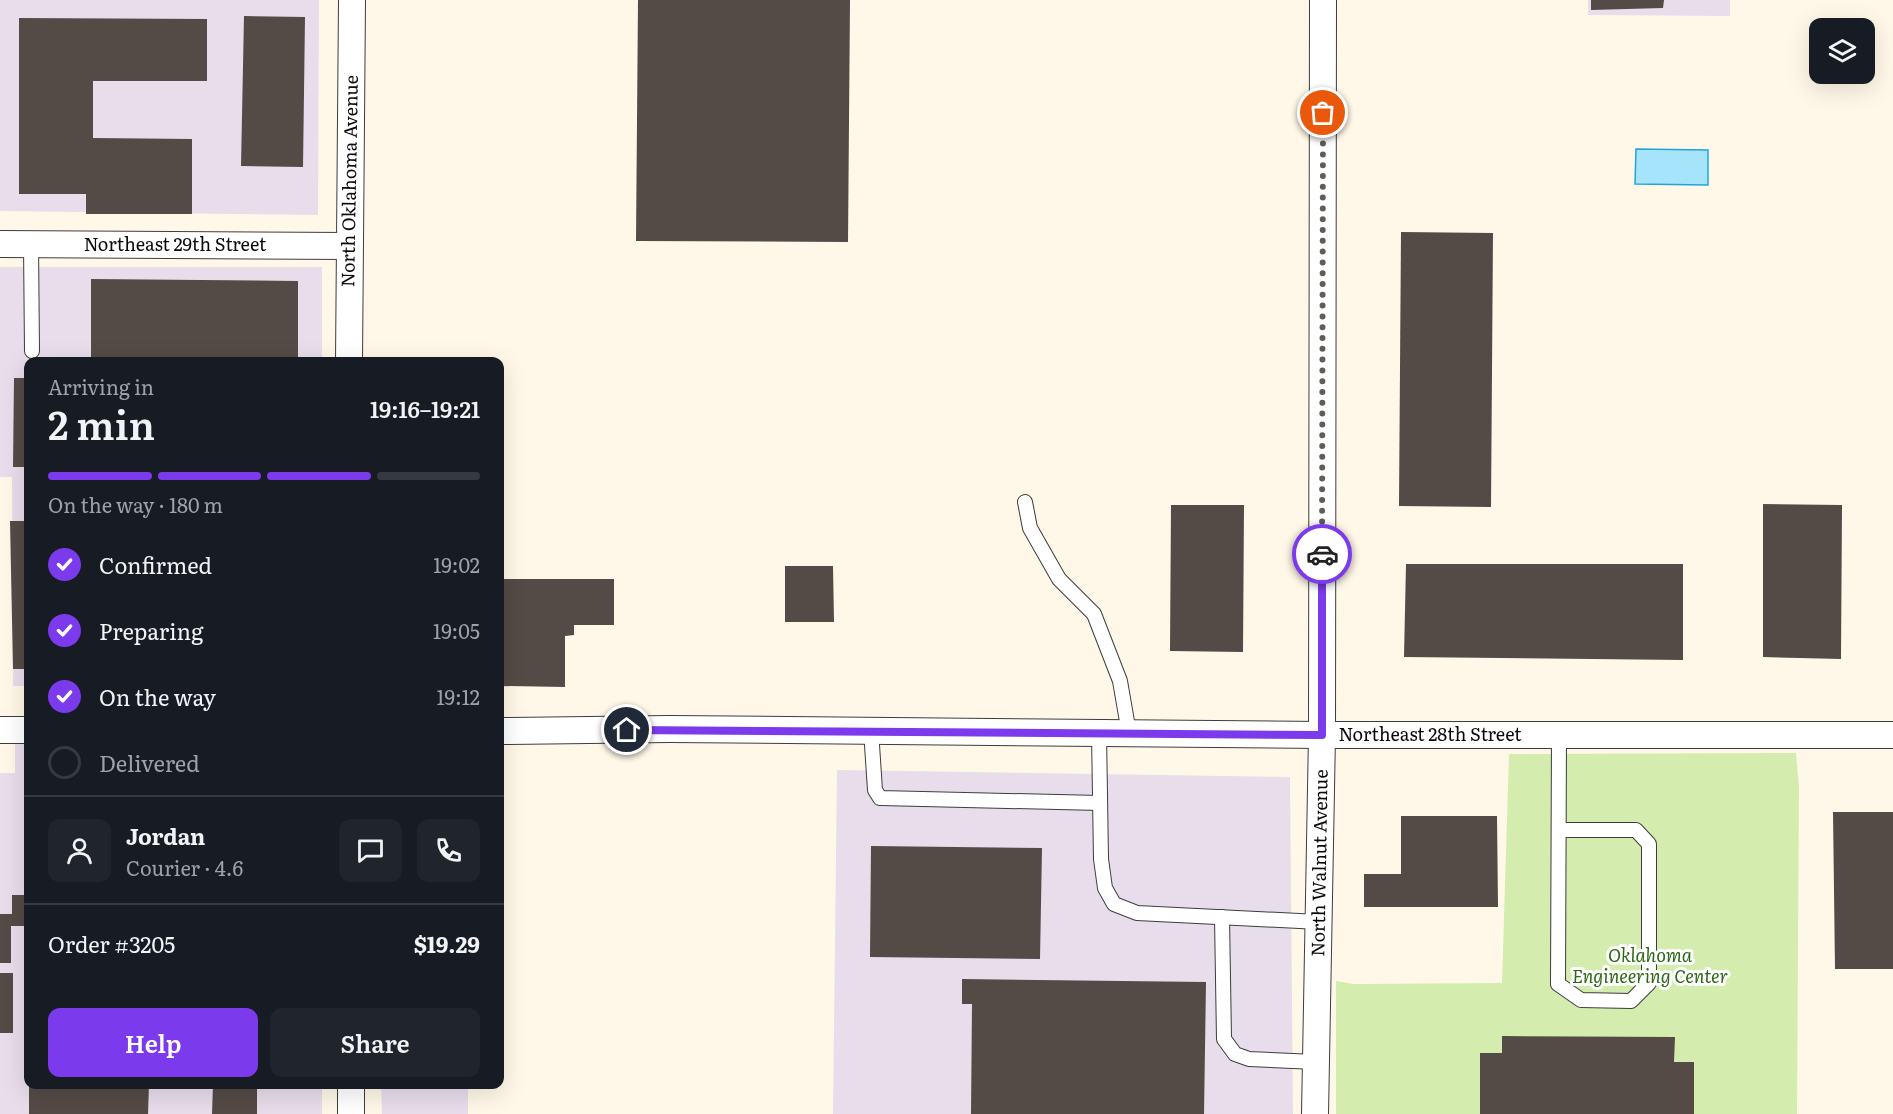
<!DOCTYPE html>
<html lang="en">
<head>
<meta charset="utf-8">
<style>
	body { margin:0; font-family:Literata,serif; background:#20242c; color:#f1f3f6; height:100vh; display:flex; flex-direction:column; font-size:22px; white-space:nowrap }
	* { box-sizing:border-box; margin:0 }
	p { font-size:20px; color:#9ea1a6 }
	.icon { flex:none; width:33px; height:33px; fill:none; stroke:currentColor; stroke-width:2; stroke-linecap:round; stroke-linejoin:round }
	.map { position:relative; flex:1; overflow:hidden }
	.side { position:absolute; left:24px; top:357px; width:480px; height:732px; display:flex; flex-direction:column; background:#171b24; border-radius:12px; box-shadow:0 6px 24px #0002 }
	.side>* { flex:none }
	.tools { position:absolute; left:1809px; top:18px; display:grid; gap:12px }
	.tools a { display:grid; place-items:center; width:66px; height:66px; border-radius:12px; background:#171b24; box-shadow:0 6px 24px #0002; font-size:30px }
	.pin { position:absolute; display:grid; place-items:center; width:51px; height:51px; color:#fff; margin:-26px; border:3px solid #fff; border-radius:50%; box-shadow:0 2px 6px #0007 }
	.courier { position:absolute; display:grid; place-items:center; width:60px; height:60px; margin:-30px; border:4px solid #7c3aed; border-radius:50%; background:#fff; color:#222; box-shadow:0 2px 8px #0007 }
	.headline em { font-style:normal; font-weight:600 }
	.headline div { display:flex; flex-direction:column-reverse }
	.headline { display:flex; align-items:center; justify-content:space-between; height:102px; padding:0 24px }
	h1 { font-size:39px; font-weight:600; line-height:45px }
	.bar { display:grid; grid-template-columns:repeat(4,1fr); gap:9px 6px; align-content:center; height:72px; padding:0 24px }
	.bar i { height:8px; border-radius:4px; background:#363941 }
	.bar .on { background:#7c3aed }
	.bar p { grid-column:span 4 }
	.line { display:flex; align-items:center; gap:15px; padding:0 24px; border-top:2px solid #363941 }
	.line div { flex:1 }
	.round { display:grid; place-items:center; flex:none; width:63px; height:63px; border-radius:12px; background:#20242c }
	ol { padding:0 24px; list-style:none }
	li { display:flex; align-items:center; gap:18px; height:66px }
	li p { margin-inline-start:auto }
	li .icon { padding:6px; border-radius:50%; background:#7c3aed; color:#fff; stroke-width:4 }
	li:last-child { color:#9ea1a6 }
	li i { width:33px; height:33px; border:3px solid #363941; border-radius:50% }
	.primary-button { display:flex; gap:12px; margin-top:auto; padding:12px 24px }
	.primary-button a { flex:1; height:69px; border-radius:12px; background:#7c3aed; color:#fff; font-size:24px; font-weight:600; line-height:69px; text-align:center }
	.primary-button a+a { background:#20242c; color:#f1f3f6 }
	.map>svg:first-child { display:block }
	.industrial { fill:#e8ddeb }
	.green { fill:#d4edae }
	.water { fill:#a6e4fc; stroke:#26a2db; stroke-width:1.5 }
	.building { fill:#544a46 }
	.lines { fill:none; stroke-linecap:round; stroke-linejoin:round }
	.service-casing { stroke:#3d3d3d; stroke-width:16 }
	.minor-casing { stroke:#3d3d3d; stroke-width:28 }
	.service { stroke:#fff; stroke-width:14 }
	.minor { stroke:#fff; stroke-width:26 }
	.done { stroke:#605d58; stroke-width:6; stroke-dasharray:0 10.8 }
	.route { stroke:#7c3aed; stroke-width:8 }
	.labels { text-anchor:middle; stroke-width:6; stroke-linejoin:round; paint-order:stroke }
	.street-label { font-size:18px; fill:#0a0a0a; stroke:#fff }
	.park-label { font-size:18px; font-style:italic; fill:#2e6716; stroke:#fff }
</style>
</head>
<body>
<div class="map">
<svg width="1893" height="1114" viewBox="0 0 1893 1114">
	<rect width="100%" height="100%" fill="#fff8e8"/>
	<g class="industrial">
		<polygon points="0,0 319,0 318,215 0,211"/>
		<polygon points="1588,0 1730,0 1730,16 1588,15"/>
		<polygon points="0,267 322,267 322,361 28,362 28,686 13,686 12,477 0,477"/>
		<polygon points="15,743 28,743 28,1084 322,1085 322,1114 0,1114 0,773 15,773"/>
		<polygon points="837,770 1290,777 1293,1114 833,1114"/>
		<polygon points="381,1085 468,1085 468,1114 382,1114"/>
	</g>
	<polygon class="green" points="1796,753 1799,787 1797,1114 1336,1114 1336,981 1354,984 1502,983 1509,754"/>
	<polygon class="water" points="1636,149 1708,150 1708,185 1635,184"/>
	<g class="building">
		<polygon points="638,0 850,0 848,242 636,241"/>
		<polygon points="1591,0 1664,0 1663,8 1591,10"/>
		<polygon points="244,16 305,17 303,167 241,166"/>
		<polygon points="19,18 207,19 207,81 93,81 93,138 192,139 192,214 86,214 86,194 19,194"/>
		<polygon points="1401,232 1493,233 1491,507 1399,506"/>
		<polygon points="91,279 298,281 298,362 91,362"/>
		<polygon points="14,378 28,378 28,467 13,467"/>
		<polygon points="1763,504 1842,505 1841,659 1763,657"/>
		<polygon points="1171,505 1244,505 1243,652 1170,651"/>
		<polygon points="10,521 28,521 28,669 13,669"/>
		<polygon points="1406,564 1683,564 1683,660 1404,657"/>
		<polygon points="785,566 833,566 834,622 785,622"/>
		<polygon points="500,579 614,579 614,625 574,625 574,635 565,636 565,687 500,686"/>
		<polygon points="1833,812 1893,812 1893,969 1835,969"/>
		<polygon points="1401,816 1497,816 1498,907 1364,907 1364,874 1401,874"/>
		<polygon points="871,846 1042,848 1040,959 870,957"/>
		<polygon points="12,895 28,895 28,926 11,926 11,963 0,963 0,914 12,914"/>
		<rect x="0" y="973" width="13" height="60"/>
		<polygon points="962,979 1206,982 1204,1114 971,1114 972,1004 962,1004"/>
		<polygon points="1502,1036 1675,1037 1674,1062 1694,1062 1694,1114 1480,1114 1480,1053 1502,1053"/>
		<polygon points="29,1084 149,1084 148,1114 29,1114"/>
		<polygon points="213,1084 257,1084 257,1114 212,1114"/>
	</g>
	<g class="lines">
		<g class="service-casing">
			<g id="service">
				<polyline points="31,244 32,351"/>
				<polyline points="1025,502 1030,528 1059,579 1094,614 1120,681 1129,733"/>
				<polyline points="871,730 875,790 880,798 1100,803"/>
				<polyline points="1099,733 1101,859 1105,888 1114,904 1137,913 1319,922"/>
				<polyline points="1559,830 1636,830 1649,844 1649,983 1631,1001 1581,1000 1558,984 1559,734"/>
				<polyline points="1222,917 1224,1039 1235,1054 1249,1059 1316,1062"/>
			</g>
		</g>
		<g class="minor-casing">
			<g id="minor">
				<polyline points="0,244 349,246"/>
				<polyline points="349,362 352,0"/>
				<polyline points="0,730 28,730"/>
				<polyline points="500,731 669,729 1322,735 1893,735"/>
				<polyline points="351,1114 351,1084"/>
				<polyline points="1315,1114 1322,735 1323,0"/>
			</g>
		</g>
		<use href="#service" class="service"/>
		<use href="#minor" class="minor"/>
	</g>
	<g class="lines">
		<polyline class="done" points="1322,554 1323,113"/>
		<polyline class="route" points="627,730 1322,735 1322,554"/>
	</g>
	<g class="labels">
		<g class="street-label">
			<text transform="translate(350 181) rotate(-89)" y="6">North Oklahoma Avenue</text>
			<text x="175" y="251">Northeast 29th Street</text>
			<text x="1430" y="741">Northeast 28th Street</text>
			<text transform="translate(1320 863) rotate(-89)" y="6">North Walnut Avenue</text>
		</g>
		<g class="park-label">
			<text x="1650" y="962">Oklahoma<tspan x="1650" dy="21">Engineering Center</tspan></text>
		</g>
	</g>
</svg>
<div class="tools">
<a><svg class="icon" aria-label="layers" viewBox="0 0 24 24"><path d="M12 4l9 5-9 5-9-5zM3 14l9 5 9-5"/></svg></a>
</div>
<div class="pin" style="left:1323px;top:113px;background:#ea580c"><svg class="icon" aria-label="bag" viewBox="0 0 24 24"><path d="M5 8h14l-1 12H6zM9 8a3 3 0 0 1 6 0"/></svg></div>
<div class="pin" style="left:627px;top:730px;background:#1f2937"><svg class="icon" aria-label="home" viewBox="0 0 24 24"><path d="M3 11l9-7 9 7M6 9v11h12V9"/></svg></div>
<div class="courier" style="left:1322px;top:554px"><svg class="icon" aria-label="car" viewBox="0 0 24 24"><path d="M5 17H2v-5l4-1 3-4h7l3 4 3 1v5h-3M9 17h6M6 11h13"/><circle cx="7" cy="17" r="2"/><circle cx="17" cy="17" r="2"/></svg></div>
<section class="side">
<div class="headline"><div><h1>2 min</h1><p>Arriving in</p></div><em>19:16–19:21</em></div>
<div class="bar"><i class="on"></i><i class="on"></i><i class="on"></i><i></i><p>On the way · 180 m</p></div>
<ol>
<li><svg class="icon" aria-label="check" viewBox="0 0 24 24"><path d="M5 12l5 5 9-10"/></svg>Confirmed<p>19:02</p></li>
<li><svg class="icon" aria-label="check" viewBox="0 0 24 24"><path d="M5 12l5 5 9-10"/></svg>Preparing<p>19:05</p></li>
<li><svg class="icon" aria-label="check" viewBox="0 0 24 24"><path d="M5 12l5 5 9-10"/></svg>On the way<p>19:12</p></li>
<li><i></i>Delivered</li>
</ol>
<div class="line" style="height:108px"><a class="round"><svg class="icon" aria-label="person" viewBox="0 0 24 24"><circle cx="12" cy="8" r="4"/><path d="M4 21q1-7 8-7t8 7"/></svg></a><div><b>Jordan</b><p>Courier · 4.6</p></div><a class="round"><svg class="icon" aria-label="chat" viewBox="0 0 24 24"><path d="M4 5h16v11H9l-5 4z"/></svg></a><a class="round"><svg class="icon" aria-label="phone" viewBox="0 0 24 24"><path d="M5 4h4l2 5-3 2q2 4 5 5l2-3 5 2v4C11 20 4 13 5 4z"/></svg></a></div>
<div class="line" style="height:78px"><div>Order #3205</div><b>$19.29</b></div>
<div class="primary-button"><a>Help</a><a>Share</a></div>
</section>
</div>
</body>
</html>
